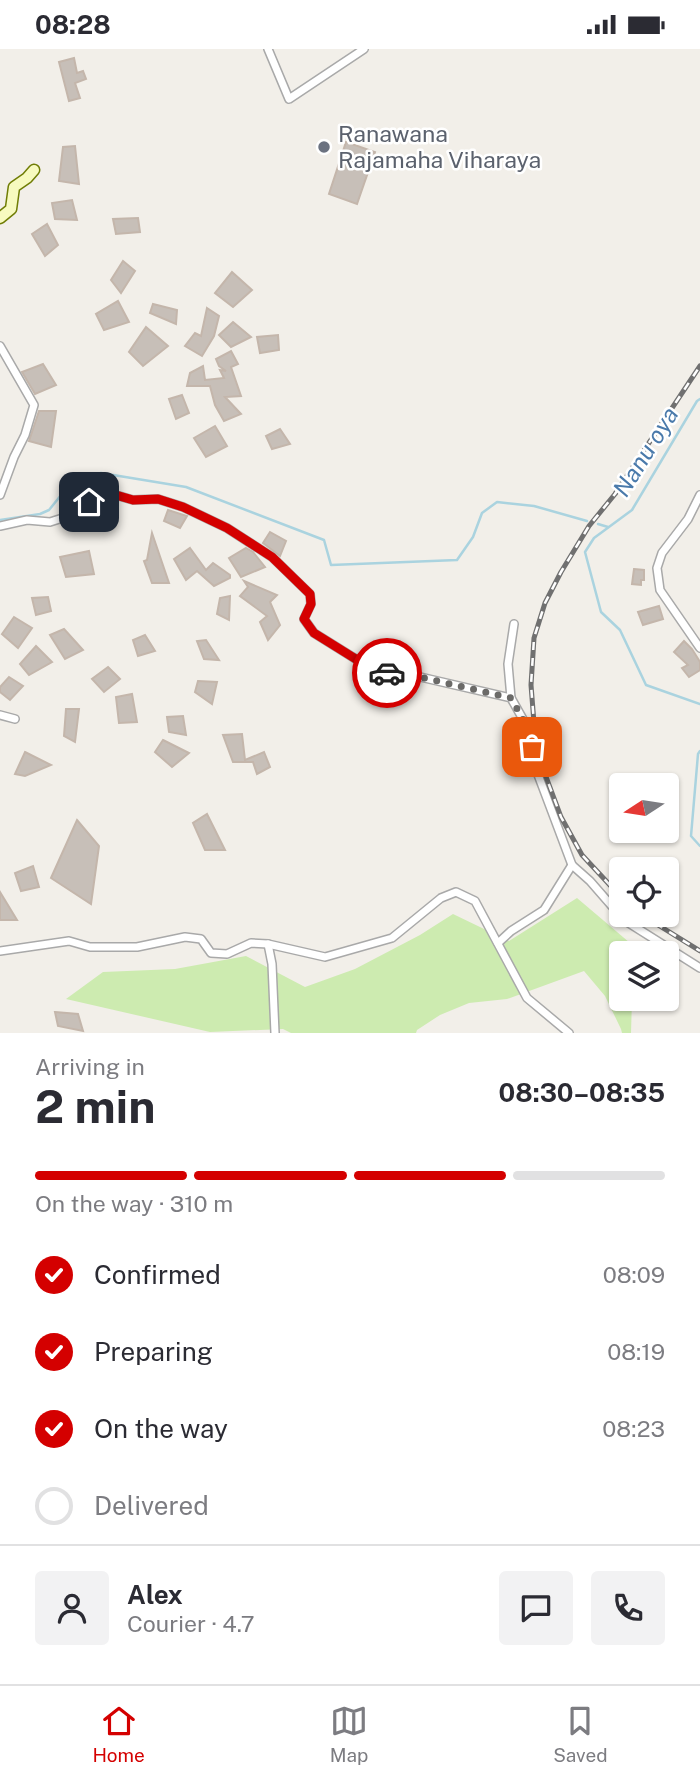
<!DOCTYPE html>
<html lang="en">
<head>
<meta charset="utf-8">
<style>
	body { margin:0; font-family:"Public Sans",sans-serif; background:#f2f2f3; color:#2b2b33; height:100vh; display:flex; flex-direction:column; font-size:26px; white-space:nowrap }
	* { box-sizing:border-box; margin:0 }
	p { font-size:23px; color:#7c7c81 }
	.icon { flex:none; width:38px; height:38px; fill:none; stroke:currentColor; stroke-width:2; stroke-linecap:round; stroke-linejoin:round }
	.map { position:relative; height:984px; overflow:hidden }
	.details { display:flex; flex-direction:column; background:#fff; flex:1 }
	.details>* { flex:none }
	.needle { width:46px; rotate:258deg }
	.tools { position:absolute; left:609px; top:724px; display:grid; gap:14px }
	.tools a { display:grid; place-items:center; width:70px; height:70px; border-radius:7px; background:#fff; box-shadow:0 2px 5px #0004; font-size:35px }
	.pin { position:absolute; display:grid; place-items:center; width:60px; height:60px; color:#fff; margin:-30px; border-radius:14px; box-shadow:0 4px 10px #0006 }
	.courier { position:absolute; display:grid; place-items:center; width:70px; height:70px; margin:-35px; border:5px solid #d40000; border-radius:50%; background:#fff; color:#222; box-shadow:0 2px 9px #0007 }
	.overview em { font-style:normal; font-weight:700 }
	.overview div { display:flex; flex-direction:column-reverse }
	.overview { display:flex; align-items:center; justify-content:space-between; height:119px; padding:0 35px }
	h1 { font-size:46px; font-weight:700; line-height:52px }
	.bar { display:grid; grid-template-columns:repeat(4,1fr); gap:10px 7px; align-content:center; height:84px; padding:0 35px }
	.bar i { height:9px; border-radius:5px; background:#e1e1e2 }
	.bar .selected { background:#d40000 }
	.bar p { grid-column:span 4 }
	.line { display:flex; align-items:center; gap:18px; padding:0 35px; border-top:2px solid #e1e1e2 }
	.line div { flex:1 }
	.round { display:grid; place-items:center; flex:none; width:74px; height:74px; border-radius:7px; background:#f2f2f3 }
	ol { padding:0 35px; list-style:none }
	li { display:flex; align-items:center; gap:21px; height:77px }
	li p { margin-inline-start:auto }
	li .icon { padding:7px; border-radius:50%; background:#d40000; color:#fff; stroke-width:4 }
	li:last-child { color:#7c7c81 }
	li i { width:38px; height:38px; border:4px solid #e1e1e2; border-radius:50% }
	.status { display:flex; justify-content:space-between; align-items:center; height:49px; padding:0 35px; background:#fff; direction:ltr }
	.status svg { height:19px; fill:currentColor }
	.dock { display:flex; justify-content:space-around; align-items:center; height:98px; border-top:2px solid #e1e1e2; background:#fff; font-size:19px; color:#7c7c81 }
	.dock a { display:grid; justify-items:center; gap:4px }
	.dock .selected { color:#d40000 }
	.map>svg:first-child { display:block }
	.grass { fill:#cdebb0 }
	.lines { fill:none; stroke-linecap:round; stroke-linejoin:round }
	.stream { stroke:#aad3df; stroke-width:2.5 }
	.building { fill:#c7bfb8; stroke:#c4b6ab; stroke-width:2 }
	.street-casing { stroke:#a9a9a9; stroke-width:10 }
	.secondary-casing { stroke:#707d05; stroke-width:13 }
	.street { stroke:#fff; stroke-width:7 }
	.secondary { stroke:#f7fabf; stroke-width:10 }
	.rail-casing { stroke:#707070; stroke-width:5 }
	.rail { stroke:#fff; stroke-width:2.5; stroke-dasharray:8; stroke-linecap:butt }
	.done { stroke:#6b6a68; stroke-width:7; stroke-dasharray:0 12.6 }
	.route { stroke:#d40000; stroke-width:9 }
	.worship-dot { fill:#6b7280; stroke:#fff; stroke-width:2.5 }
	.labels { text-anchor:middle; stroke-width:5; stroke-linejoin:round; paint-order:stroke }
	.worship-label { font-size:23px; fill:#5b616d; stroke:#fff; text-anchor:start }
	.water-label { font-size:24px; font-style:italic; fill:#4a7aab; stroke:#fff }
</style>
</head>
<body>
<div class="status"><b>08:28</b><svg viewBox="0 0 49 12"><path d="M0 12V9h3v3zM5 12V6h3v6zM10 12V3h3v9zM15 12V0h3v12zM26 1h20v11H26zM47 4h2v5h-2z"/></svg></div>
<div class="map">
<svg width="700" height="984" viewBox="0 0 700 984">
	<rect width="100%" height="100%" fill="#f2efe9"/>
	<polygon class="grass" points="577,849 643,905 621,905 621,950 632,950 631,984 622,984 621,980 605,947 584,922 507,950 469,954 440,966 417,981 416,984 291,984 283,980 210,983 66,950 103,923 175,920 246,907 305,938 355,920 420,886 453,865 509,892"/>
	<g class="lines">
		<g class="stream">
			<polyline points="700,350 697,352 632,461 594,489 585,503 601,563 620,581 646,636 700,655"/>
			<polyline points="0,471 40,465 49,461 74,430 101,424 186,438 324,491 331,516 457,511 473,488 482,464 497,453 534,457 587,472"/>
			<polyline points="598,475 608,478"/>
			<polyline points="700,702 698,705 691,787 700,797"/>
		</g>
	</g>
	<g class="building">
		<polygon points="74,9 77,24 83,22 86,30 75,34 80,49 69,52 59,13"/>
		<polygon points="346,93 375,103 357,155 329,145"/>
		<polygon points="75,97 79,135 59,132 63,98"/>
		<polygon points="72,151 77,171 55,170 52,154"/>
		<polygon points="138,169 140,183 116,185 113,170"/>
		<polygon points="47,175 58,196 45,207 32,185"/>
		<polygon points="123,212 135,222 121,244 111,231"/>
		<polygon points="232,223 252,241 233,258 215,244"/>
		<polygon points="118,252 129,273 104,281 96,265"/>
		<polygon points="153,255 177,261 176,275 150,264"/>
		<polygon points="207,259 219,267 214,287 202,307 185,297 195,284 201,287"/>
		<polygon points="233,273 251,288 231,298 219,286"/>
		<polygon points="146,278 168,297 143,317 129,303"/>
		<polygon points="278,286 279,301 260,304 257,288"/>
		<polygon points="231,302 238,315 231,318 241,347 225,348 241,365 224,372 215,356 210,337 187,337 190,324 203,317 205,331 224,329 220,321 226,322 219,317 216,310"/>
		<polygon points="43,315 56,336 35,345 22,323"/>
		<polygon points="182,346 189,364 176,370 169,350"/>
		<polygon points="39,362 56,362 51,398 29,392"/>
		<polygon points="215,377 227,397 206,408 194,389"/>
		<polygon points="280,380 290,395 272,400 266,387"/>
		<polygon points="168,461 187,467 180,479 164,472"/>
		<polygon points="270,483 286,492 280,507 263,494"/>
		<polygon points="152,484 169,534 152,534 144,512 147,511"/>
		<polygon points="190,499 206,521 213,514 230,526 230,529 214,537 197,522 186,531 174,510"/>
		<polygon points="246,499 253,503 265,518 241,528 229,509"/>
		<polygon points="89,502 94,525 66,528 60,508"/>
		<polygon points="634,520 644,521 644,531 641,531 641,536 632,535"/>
		<polygon points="244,532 277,546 270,553 280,576 268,591 260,573 267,567 240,547 248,538"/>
		<polygon points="230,547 229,571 217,565 220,549"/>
		<polygon points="48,548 51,562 36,566 32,549"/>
		<polygon points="659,557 663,570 643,576 638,563"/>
		<polygon points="14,568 32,579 18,599 2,585"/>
		<polygon points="64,580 83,601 65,610 50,586"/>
		<polygon points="145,586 155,602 138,607 133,591"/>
		<polygon points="206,591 219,611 204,610 197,592"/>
		<polygon points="684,592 692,600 700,613 700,621 689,628 682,619 688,616 674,603"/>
		<polygon points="36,597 52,613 29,626 20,615"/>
		<polygon points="108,618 120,630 104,643 92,630"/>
		<polygon points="9,628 23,637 10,651 0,643 0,638"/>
		<polygon points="198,632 217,633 212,655 195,643"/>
		<polygon points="132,645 137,673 119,674 116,648"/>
		<polygon points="66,660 79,660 75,693 64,687"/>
		<polygon points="183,667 186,686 169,683 167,668"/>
		<polygon points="242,685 245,711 264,703 270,718 257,725 253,713 233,713 223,686"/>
		<polygon points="163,691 189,704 172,718 155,703"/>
		<polygon points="25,703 51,716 25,727 15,725"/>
		<polygon points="207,765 225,801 205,801 193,774"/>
		<polygon points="77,771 99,797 91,855 51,829"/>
		<polygon points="33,817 39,838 21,842 15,824"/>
		<polygon points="0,843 17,871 0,871"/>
		<polygon points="55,963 78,965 83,982 58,977"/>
	</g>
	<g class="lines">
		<g class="street-casing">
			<g id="street">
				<polyline points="268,0 289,50 364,0"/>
				<polyline points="0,297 34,356 25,386 14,408 0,446"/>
				<polyline points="700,446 688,470 662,504 657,519 660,541 700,599"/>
				<polyline points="0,477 27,471 50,473 72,466 89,453 109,444 133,451 158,450 183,458 227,479 272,508 310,545 311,555 304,570 314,584 375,622 416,627 511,649 529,681 534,715 572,816 590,832 624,871 700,919"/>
				<polyline points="511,649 508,615 514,575"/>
				<polyline points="0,666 15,670"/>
				<polyline points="498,894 511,882 544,861 572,816"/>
				<polyline points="268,895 272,915 275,984"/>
				<polyline points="0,902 69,892 90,898 137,898 185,888 201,890 211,904 227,905 251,894 268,895 325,908 392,889 441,849 456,843 475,852 527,949 569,984"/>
			</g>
		</g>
		<g class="secondary-casing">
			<polyline id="secondary" points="0,169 11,160 14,138 27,129 34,121"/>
		</g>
		<use href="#street" class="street"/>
		<use href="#secondary" class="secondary"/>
		<g class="rail-casing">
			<g id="rail">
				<polyline points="621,848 582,806 561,768 545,725 534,674 531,636 534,589 545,554 561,523 589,477 615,445 700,317"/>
				<polyline points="642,866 700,902"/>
			</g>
		</g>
		<use href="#rail" class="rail"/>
	</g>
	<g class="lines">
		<polyline class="done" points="387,624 416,627 511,649 529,681 532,698"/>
		<polyline class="route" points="89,453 109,444 133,451 158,450 183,458 227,479 272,508 310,545 311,555 304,570 314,584 375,622 387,624"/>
	</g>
	<circle class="worship-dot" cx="324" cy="98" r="7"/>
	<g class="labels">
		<g class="worship-label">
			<text x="338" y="93">Ranawana<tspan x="338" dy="26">Rajamaha Viharaya</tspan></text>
		</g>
		<g class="water-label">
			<text transform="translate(646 403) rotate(-58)" y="8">Nanu oya</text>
		</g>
	</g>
</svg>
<div class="tools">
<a><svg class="needle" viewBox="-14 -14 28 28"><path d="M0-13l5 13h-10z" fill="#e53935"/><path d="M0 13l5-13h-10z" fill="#7c7c81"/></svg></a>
<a><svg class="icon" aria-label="locate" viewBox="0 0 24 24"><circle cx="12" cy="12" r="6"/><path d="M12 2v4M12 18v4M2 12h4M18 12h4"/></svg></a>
<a><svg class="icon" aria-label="layers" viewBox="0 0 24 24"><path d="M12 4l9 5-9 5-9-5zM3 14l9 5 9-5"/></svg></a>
</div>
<div class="pin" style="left:532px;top:698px;background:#ea580c"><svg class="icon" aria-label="bag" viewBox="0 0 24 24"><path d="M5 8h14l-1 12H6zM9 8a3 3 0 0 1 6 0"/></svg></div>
<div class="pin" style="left:89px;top:453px;background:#1f2937"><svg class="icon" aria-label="home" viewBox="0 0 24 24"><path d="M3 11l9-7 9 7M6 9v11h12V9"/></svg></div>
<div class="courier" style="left:387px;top:624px"><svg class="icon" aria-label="car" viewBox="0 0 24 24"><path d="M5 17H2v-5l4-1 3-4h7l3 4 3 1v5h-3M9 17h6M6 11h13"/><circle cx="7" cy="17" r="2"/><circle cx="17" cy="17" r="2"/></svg></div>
</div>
<section class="details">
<div class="overview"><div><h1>2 min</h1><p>Arriving in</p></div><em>08:30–08:35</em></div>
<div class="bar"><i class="selected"></i><i class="selected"></i><i class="selected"></i><i></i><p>On the way · 310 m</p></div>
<ol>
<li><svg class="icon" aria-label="check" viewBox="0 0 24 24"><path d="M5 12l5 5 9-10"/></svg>Confirmed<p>08:09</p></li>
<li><svg class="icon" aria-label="check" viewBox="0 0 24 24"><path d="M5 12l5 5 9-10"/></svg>Preparing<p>08:19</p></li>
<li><svg class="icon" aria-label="check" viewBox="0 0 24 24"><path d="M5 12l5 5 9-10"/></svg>On the way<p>08:23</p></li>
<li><i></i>Delivered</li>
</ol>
<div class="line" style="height:126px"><a class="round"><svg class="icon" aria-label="person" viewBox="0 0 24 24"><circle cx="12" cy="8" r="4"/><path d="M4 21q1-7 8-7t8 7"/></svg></a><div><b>Alex</b><p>Courier · 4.7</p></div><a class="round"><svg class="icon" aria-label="chat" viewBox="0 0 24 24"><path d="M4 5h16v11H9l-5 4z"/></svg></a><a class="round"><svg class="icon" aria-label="phone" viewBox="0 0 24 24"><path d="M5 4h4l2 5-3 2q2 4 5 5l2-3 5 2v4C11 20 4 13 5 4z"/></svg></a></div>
</section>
<nav class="dock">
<a class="selected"><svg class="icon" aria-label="home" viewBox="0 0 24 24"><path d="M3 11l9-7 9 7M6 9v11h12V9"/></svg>Home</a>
<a><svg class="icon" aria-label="map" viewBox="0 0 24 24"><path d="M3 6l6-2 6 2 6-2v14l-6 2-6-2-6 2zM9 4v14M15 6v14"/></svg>Map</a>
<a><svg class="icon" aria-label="saved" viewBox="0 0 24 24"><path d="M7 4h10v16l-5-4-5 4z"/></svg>Saved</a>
</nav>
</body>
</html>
